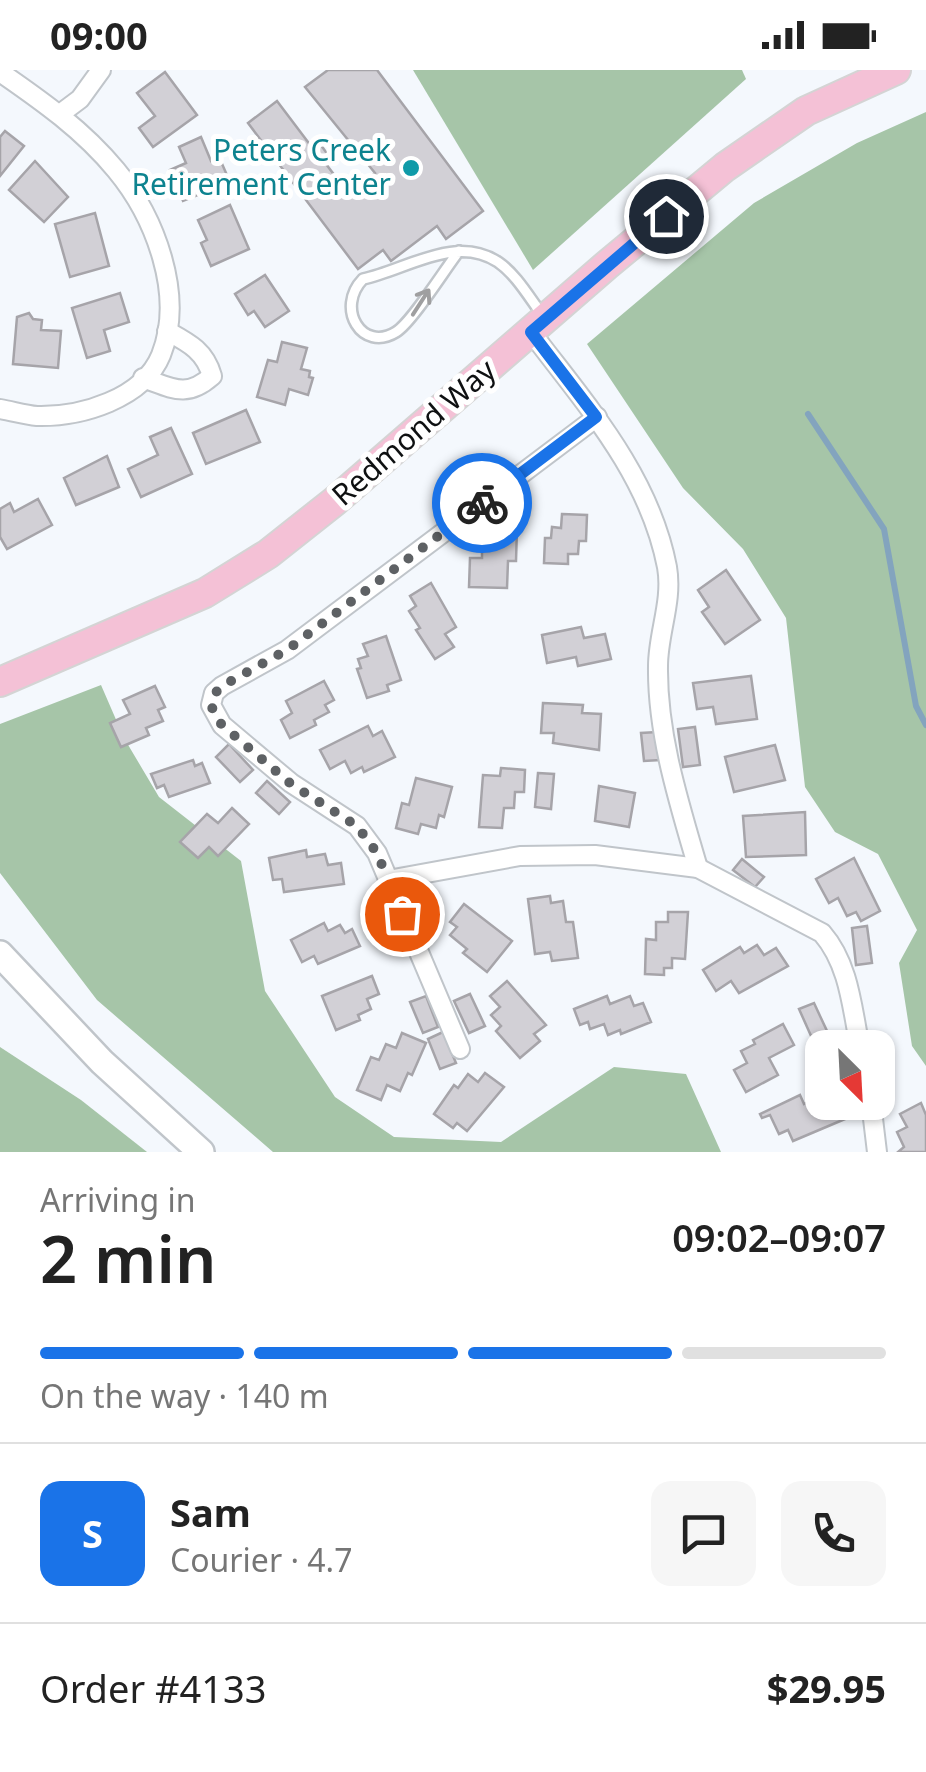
<!DOCTYPE html>
<html lang="en">
<head>
<meta charset="utf-8">
<style>
	body { margin:0; font-family:"Noto Sans",sans-serif; background:#f6f6f6; color:#222; height:100vh; display:flex; flex-direction:column; font-size:38px; white-space:nowrap }
	* { box-sizing:border-box; margin:0 }
	p { font-size:32px; color:#767676 }
	.icon { flex:none; width:55px; height:55px; fill:none; stroke:currentColor; stroke-width:2; stroke-linecap:round; stroke-linejoin:round }
	.map { position:relative; height:1082px; overflow:hidden }
	.side { display:flex; flex-direction:column; background:#fff; flex:1 }
	.side>* { flex:none }
	.needle { width:65px; rotate:156deg }
	.tools { position:absolute; left:805px; top:960px; display:grid; gap:20px }
	.tools a { display:grid; place-items:center; width:90px; height:90px; border-radius:20px; background:#fff; box-shadow:0 2px 8px #0004; font-size:50px }
	.pin { position:absolute; display:grid; place-items:center; width:85px; height:85px; color:#fff; margin:-42px; border:5px solid #fff; border-radius:50%; box-shadow:0 2px 10px #0007 }
	.courier { position:absolute; display:grid; place-items:center; width:100px; height:100px; margin:-50px; border:8px solid #1a73e8; border-radius:50%; background:#fff; color:#222; box-shadow:0 2px 12px #0007 }
	.summary em { font-style:normal; font-weight:600 }
	.summary div { display:flex; flex-direction:column-reverse }
	.summary { display:flex; align-items:center; justify-content:space-between; height:170px; padding:0 40px }
	h1 { font-size:65px; font-weight:600; line-height:75px }
	.bar { display:grid; grid-template-columns:repeat(4,1fr); gap:15px 10px; align-content:center; height:120px; padding:0 40px }
	.bar i { height:12px; border-radius:8px; background:#e0e0e0 }
	.bar .selected { background:#1a73e8 }
	.bar p { grid-column:span 4 }
	.line { display:flex; align-items:center; gap:25px; padding:0 40px; border-top:2px solid #e0e0e0 }
	.line div { flex:1 }
	.round { display:grid; place-items:center; flex:none; width:105px; height:105px; border-radius:20px; background:#f6f6f6 }
	.status { display:flex; justify-content:space-between; align-items:center; height:70px; padding:0 50px; background:#fff; direction:ltr }
	.status svg { height:28px; fill:currentColor }
	.map>svg:first-child { display:block }
	.forest { fill:#a6c5a8 }
	.lines { fill:none; stroke-linecap:round; stroke-linejoin:round }
	.stream { stroke:#83a4be; stroke-width:6 }
	.building { fill:#d2d0d6; stroke:#a6a4a9; stroke-width:2.5 }
	.lane-casing { stroke:#c0c5ca; stroke-width:14 }
	.street-casing { stroke:#c0c5ca; stroke-width:22 }
	.secondary-casing { stroke:#c0c5ca; stroke-width:30 }
	.primary-casing { stroke:#d4d4d4; stroke-width:32 }
	.lane { stroke:#fff; stroke-width:9 }
	.street { stroke:#fff; stroke-width:18 }
	.secondary { stroke:#fff; stroke-width:25 }
	.primary { stroke:#f4c1d6; stroke-width:28 }
	.oneway { stroke:#9f9fa0 }
	.done { stroke:#5e6164; stroke-width:10; stroke-dasharray:0 18 }
	.route { stroke:#1a73e8; stroke-width:12 }
	.culture-dot { fill:#0f9aa8; stroke:#fff; stroke-width:4 }
	.labels { text-anchor:middle; stroke-width:10; stroke-linejoin:round; paint-order:stroke }
	.culture-label { font-size:30px; fill:#0d838f; stroke:#fff; text-anchor:end }
	.street-label { font-size:30px; fill:#0e1011; stroke:#fff }
</style>
</head>
<body>
<div class="status"><b>09:00</b><svg viewBox="0 0 49 12"><path d="M0 12V9h3v3zM5 12V6h3v6zM10 12V3h3v9zM15 12V0h3v12zM26 1h20v11H26zM47 4h2v5h-2z"/></svg></div>
<div class="map">
<svg width="926" height="1082" viewBox="0 0 926 1082">
	<rect width="100%" height="100%" fill="#f4f8fd"/>
	<g class="forest">
		<polygon points="413,0 742,0 746,9 533,200"/>
		<polygon points="926,42 926,996 912,976 899,893 917,860 878,784 835,762 805,717 786,548 743,479 683,418 587,274 754,133 857,73"/>
		<polygon points="101,615 124,668 159,727 241,791 265,921 335,1027 394,1067 501,1072 614,997 686,1004 721,1082 273,1082 97,930 0,803 0,654"/>
		<polygon points="0,977 81,1030 147,1082 0,1082"/>
	</g>
	<g class="lines">
		<polyline class="stream" points="808,344 884,459 916,636 926,655"/>
	</g>
	<g class="building">
		<polygon points="328,0 377,0 483,141 446,169 437,156 391,191 383,180 358,199 248,53 277,31 311,76 318,71 331,89 326,94 348,123 375,103 305,17"/>
		<polygon points="165,2 197,45 153,77 139,58 155,46 137,23"/>
		<polygon points="5,61 24,76 0,106 0,67"/>
		<polygon points="201,67 211,91 219,87 230,112 183,131 170,100 186,93 179,77"/>
		<polygon points="35,91 68,127 44,152 9,120"/>
		<polygon points="230,135 249,179 211,196 201,173 207,170 198,150"/>
		<polygon points="95,143 109,196 70,207 55,154"/>
		<polygon points="265,205 289,241 265,257 254,241 248,245 235,224"/>
		<polygon points="120,223 129,252 104,260 110,281 87,288 72,238"/>
		<polygon points="29,243 33,249 42,250 41,260 61,261 58,298 13,294 17,247"/>
		<polygon points="282,272 307,278 301,299 310,301 309,307 313,308 308,325 289,319 285,335 257,327 268,290 277,292"/>
		<polygon points="246,340 260,372 206,394 193,363"/>
		<polygon points="171,358 192,404 141,427 128,399 158,385 150,367"/>
		<polygon points="107,386 119,417 76,435 64,408"/>
		<polygon points="38,429 52,455 7,479 0,467 0,439 10,433 14,442"/>
		<polygon points="562,444 587,445 586,471 579,471 578,484 568,484 568,494 544,493 545,468 551,468 552,457 561,458"/>
		<polygon points="491,457 517,458 516,491 508,491 507,518 469,517 470,488 482,488 482,475 491,475"/>
		<polygon points="726,500 760,550 725,574 702,542 709,537 698,520"/>
		<polygon points="431,513 456,557 445,564 454,577 435,589 416,560 420,558 409,541 416,536 410,526"/>
		<polygon points="581,557 584,568 605,564 611,589 578,596 576,587 547,593 542,565"/>
		<polygon points="386,566 401,610 387,615 389,621 367,628 357,599 361,598 358,589 368,586 363,574"/>
		<polygon points="751,606 757,649 716,654 713,637 697,639 693,613"/>
		<polygon points="324,611 334,630 325,635 329,642 314,650 316,655 290,668 281,650 292,643 286,631"/>
		<polygon points="155,616 165,637 158,640 163,651 146,658 149,665 121,677 110,653 130,644 123,630"/>
		<polygon points="543,633 583,635 582,643 601,644 599,680 553,673 554,663 541,663"/>
		<polygon points="368,656 373,666 382,661 395,687 364,702 362,697 351,703 345,691 330,699 320,680"/>
		<polygon points="695,657 700,695 683,697 678,659"/>
		<polygon points="657,662 660,690 644,691 641,663"/>
		<polygon points="229,674 253,700 240,712 216,687"/>
		<polygon points="775,675 785,710 734,722 725,687"/>
		<polygon points="193,690 195,696 202,693 210,713 169,727 164,715 157,718 151,704"/>
		<polygon points="501,698 525,700 524,722 515,722 514,738 504,738 502,758 479,757 483,705 500,706"/>
		<polygon points="538,703 554,704 551,739 535,737"/>
		<polygon points="416,708 452,717 444,747 439,745 436,758 421,754 418,764 396,758 402,733 409,735"/>
		<polygon points="267,711 290,732 279,744 256,723"/>
		<polygon points="599,716 635,723 629,757 595,751"/>
		<polygon points="232,738 249,754 218,786 209,777 198,788 180,772 207,744 218,753"/>
		<polygon points="805,742 806,785 746,787 743,746"/>
		<polygon points="306,780 307,787 325,784 328,795 341,793 344,814 284,822 282,809 273,810 269,788"/>
		<polygon points="854,788 880,841 861,851 856,842 847,846 838,828 829,833 816,809"/>
		<polygon points="742,789 764,807 755,817 733,800"/>
		<polygon points="550,826 551,833 563,831 566,852 573,852 578,888 552,891 550,882 535,884 528,829"/>
		<polygon points="464,834 512,871 487,902 463,883 467,879 450,865 457,857 450,852"/>
		<polygon points="668,842 688,842 685,889 672,888 672,898 664,898 664,905 645,904 646,869 656,870 656,852 668,852"/>
		<polygon points="324,853 328,861 340,855 345,863 352,859 360,876 318,894 314,886 302,892 291,870"/>
		<polygon points="867,856 872,893 856,895 852,858"/>
		<polygon points="757,875 764,885 776,878 788,896 739,923 731,911 716,921 703,900 740,877 744,883"/>
		<polygon points="372,906 379,924 367,929 371,939 358,945 360,950 336,960 322,926"/>
		<polygon points="507,911 546,955 534,964 540,971 520,988 496,961 501,956 491,945 500,937 490,926"/>
		<polygon points="470,924 485,956 469,963 454,931"/>
		<polygon points="426,926 438,957 423,963 410,932"/>
		<polygon points="607,926 610,934 630,926 634,936 643,933 651,952 621,964 620,960 608,965 604,954 590,959 588,952 580,955 574,939"/>
		<polygon points="814,933 827,961 812,968 799,939"/>
		<polygon points="783,954 794,975 769,988 778,1005 746,1022 734,1000 747,993 741,981 755,974 753,970"/>
		<polygon points="443,962 456,993 440,999 428,969"/>
		<polygon points="402,963 426,973 412,1005 408,1003 400,1021 387,1015 381,1030 357,1020 371,987 379,990 386,974 396,978"/>
		<polygon points="485,1003 504,1017 467,1061 457,1053 453,1058 434,1044 454,1015 458,1018 468,1004 478,1012"/>
		<polygon points="800,1025 804,1034 820,1026 824,1035 837,1032 845,1049 793,1071 788,1060 779,1064 770,1045 762,1048 760,1044"/>
		<polygon points="921,1033 926,1045 926,1082 898,1082 904,1077 897,1062 907,1057 900,1044"/>
	</g>
	<g class="lines">
		<g class="lane-casing">
			<path id="lane" d="M 459,181 C 445,199 412,252 396,262 C 362,283 335,238 363,209 C 406,200 455,164 498,192 C 517,205 530,229 544,247"/>
		</g>
		<g class="street-casing">
			<g id="street">
				<path d="M 0,2 C 42,31 83,60 116,100 C 155,147 185,225 161,285 C 143,329 81,347 37,346 C 25,345 12,341 0,339"/>
				<polyline points="60,44 80,29 101,0"/>
				<path d="M 531,262 C 586,335 649,404 667,497 C 673,531 658,563 658,596 C 657,664 679,733 698,798"/>
				<path d="M 143,308 C 172,318 186,329 212,306 C 205,281 189,273 167,261"/>
				<path d="M 388,810 L 520,786 L 595,785 L 698,798 L 822,863 C 849,894 852,937 860,978"/>
				<polyline points="460,979 377,783 357,756 291,713 222,655 211,635 214,623 222,616 287,580 597,347"/>
				<polyline points="871,1032 877,1082"/>
			</g>
		</g>
		<g class="secondary-casing">
			<polyline id="secondary" points="0,884 102,992 201,1082"/>
		</g>
		<g class="primary-casing">
			<polyline id="primary" points="0,612 205,523 268,484 335,431 608,194 725,97 806,41 896,0"/>
		</g>
		<use href="#lane" class="lane"/>
		<use href="#street" class="street"/>
		<use href="#secondary" class="secondary"/>
		<use href="#primary" class="primary"/>
	</g>
	<defs><path id="oneway-shaft" d="M-6 0H5M1.5-3L5.5 0L1.5 3" fill="none" stroke-width="1.6" stroke-linecap="round" stroke-linejoin="round" transform="scale(2.5)"/></defs>
	<use class="oneway" href="#oneway-shaft" transform="translate(421 232) rotate(-57)"/>
	<g class="lines">
		<path class="done" d="M 402,844 L 377,783 L 357,756 L 291,714 L 222,655 C 210,641 207,629 222,616 L 287,580 L 482,433"/>
		<polyline class="route" points="482,433 596,347 531,262 666,146"/>
	</g>
	<circle class="culture-dot" cx="411" cy="98" r="10"/>
	<g class="labels">
		<g class="culture-label">
			<text x="391" y="91">Peters Creek<tspan x="391" dy="34">Retirement Center</tspan></text>
		</g>
		<g class="street-label">
			<text transform="translate(414 363) rotate(-41)" y="10">Redmond Way</text>
		</g>
	</g>
</svg>
<div class="tools">
<a><svg class="needle" viewBox="-14 -14 28 28"><path d="M0-13l5 13h-10z" fill="#e53935"/><path d="M0 13l5-13h-10z" fill="#767676"/></svg></a>
</div>
<div class="pin" style="left:402px;top:844px;background:#ea580c"><svg class="icon" aria-label="bag" viewBox="0 0 24 24"><path d="M5 8h14l-1 12H6zM9 8a3 3 0 0 1 6 0"/></svg></div>
<div class="pin" style="left:666px;top:146px;background:#1f2937"><svg class="icon" aria-label="home" viewBox="0 0 24 24"><path d="M3 11l9-7 9 7M6 9v11h12V9"/></svg></div>
<div class="courier" style="left:482px;top:433px"><svg class="icon" aria-label="bike" viewBox="0 0 24 24"><circle cx="6" cy="16" r="4"/><circle cx="18" cy="16" r="4"/><path d="M6 16l4-8h5l3 8M10 8l3 8H6M13 5h3"/></svg></div>
</div>
<section class="side">
<div class="summary"><div><h1>2 min</h1><p>Arriving in</p></div><em>09:02–09:07</em></div>
<div class="bar"><i class="selected"></i><i class="selected"></i><i class="selected"></i><i></i><p>On the way · 140 m</p></div>
<div class="line" style="height:180px"><b class="round" style="background:#1a73e8;color:#fff">S</b><div><b>Sam</b><p>Courier · 4.7</p></div><a class="round"><svg class="icon" aria-label="chat" viewBox="0 0 24 24"><path d="M4 5h16v11H9l-5 4z"/></svg></a><a class="round"><svg class="icon" aria-label="phone" viewBox="0 0 24 24"><path d="M5 4h4l2 5-3 2q2 4 5 5l2-3 5 2v4C11 20 4 13 5 4z"/></svg></a></div>
<div class="line" style="height:130px"><div>Order #4133</div><b>$29.95</b></div>
</section>
</body>
</html>
